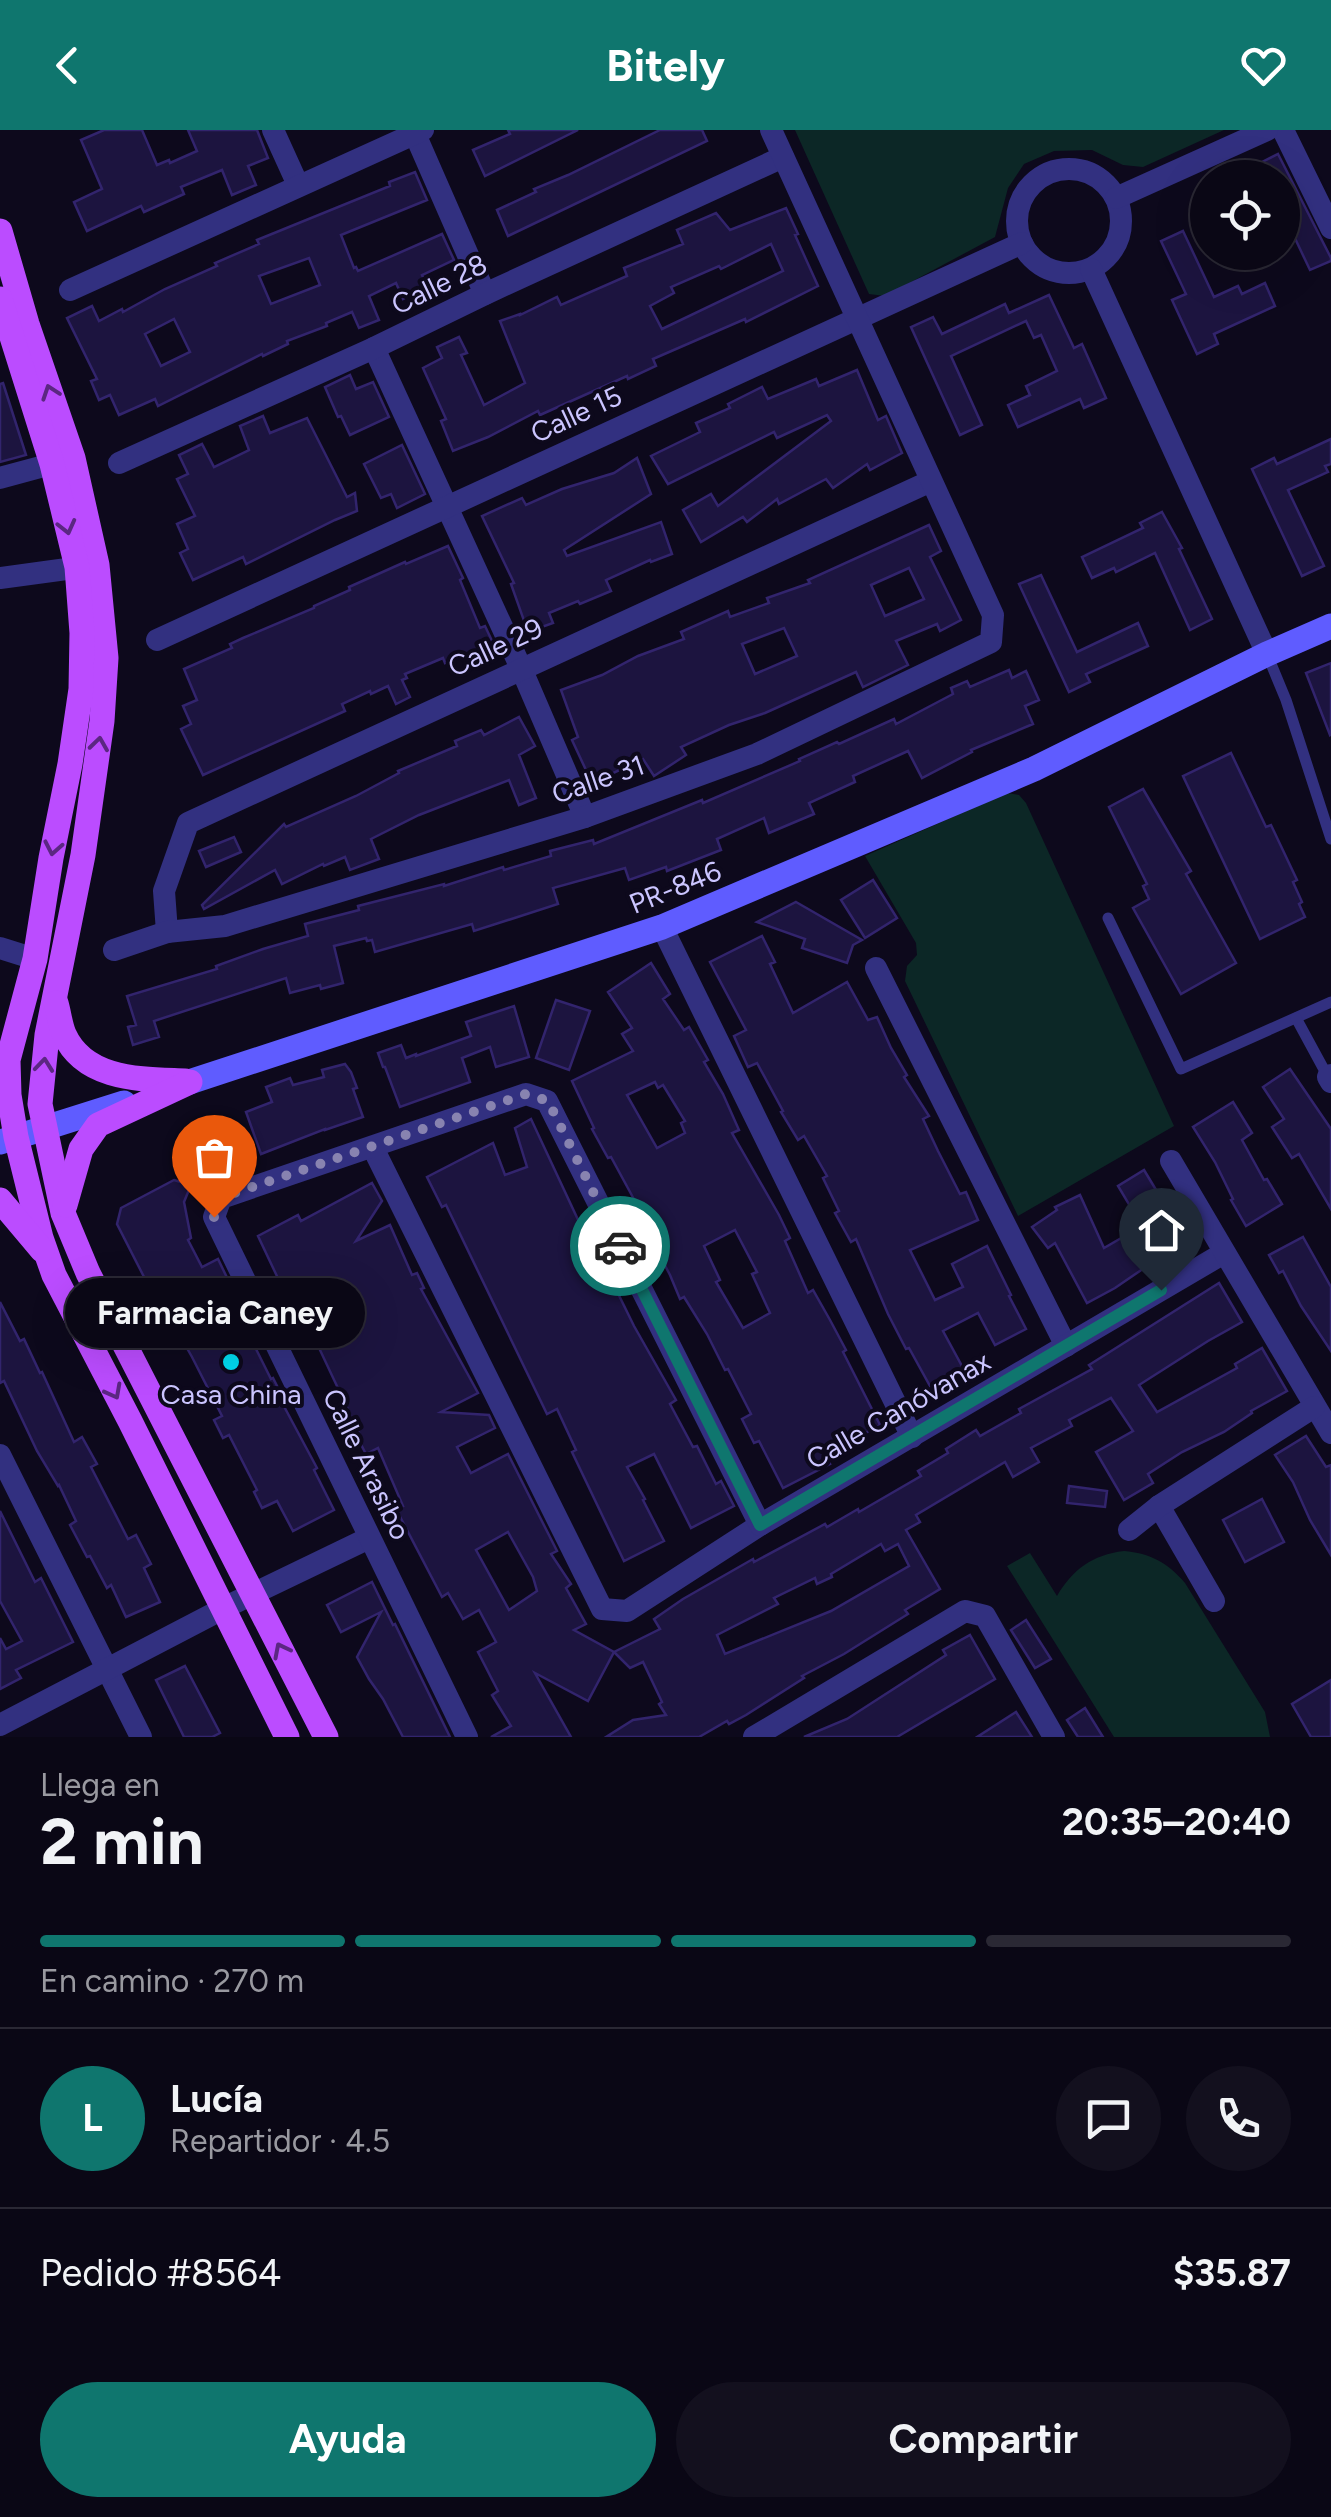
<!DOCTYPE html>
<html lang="es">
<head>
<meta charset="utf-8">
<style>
	body { margin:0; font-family:Figtree,sans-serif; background:#13101e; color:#f1f3f6; height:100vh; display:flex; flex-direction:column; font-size:38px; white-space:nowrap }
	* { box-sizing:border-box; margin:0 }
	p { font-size:32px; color:#9999a0 }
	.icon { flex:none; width:55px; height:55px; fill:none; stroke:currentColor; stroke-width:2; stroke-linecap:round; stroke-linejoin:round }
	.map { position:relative; height:1607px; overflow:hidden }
	.panel { display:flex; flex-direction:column; background:#0a0715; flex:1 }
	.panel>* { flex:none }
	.fabs { position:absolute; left:1190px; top:30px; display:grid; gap:20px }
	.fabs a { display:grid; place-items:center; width:110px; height:110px; border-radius:50%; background:#0a0715; box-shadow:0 10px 40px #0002,0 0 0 2px #2a2834; font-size:50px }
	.pin { position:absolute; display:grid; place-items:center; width:85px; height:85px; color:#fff; margin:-102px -42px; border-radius:50% 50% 50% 0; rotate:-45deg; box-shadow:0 0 10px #0007 }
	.pin .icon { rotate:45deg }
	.courier { position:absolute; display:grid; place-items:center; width:100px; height:100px; margin:-50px; border:8px solid #0f766e; border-radius:50%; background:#fff; color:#222; box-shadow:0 2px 12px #0007 }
	.bubble { position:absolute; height:70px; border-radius:35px; background:#0a0715; box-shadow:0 10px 40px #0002,0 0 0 2px #2a2834; font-size:32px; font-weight:700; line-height:70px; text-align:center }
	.overview em { font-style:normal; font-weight:700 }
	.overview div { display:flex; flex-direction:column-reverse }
	.overview { display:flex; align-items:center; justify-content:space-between; height:170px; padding:0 40px }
	h1 { font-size:65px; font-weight:700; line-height:75px }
	.bar { display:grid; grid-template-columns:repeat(4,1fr); gap:15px 10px; align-content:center; height:120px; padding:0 40px }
	.bar i { height:12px; border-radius:8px; background:#2a2834 }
	.bar .selected { background:#0f766e }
	.bar p { grid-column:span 4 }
	.line { display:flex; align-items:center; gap:25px; padding:0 40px; border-top:2px solid #2a2834 }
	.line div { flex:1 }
	.round { display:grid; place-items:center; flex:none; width:105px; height:105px; border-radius:52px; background:#13101e }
	.button { display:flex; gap:20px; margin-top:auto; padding:20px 40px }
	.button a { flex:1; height:115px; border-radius:60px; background:#0f766e; color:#fff; font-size:40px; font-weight:700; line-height:115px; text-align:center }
	.button a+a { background:#13101e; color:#f1f3f6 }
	header { display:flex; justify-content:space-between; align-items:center; height:130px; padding:0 40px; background:#0f766e; color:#fff; font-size:45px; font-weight:700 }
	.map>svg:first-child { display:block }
	.green { fill:#0c2726 }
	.building { fill:#1c143f; stroke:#32246d; stroke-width:2.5; fill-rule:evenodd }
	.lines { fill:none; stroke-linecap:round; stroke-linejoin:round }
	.lane { stroke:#323080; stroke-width:11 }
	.street { stroke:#323080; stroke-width:22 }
	.secondary { stroke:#5f5cff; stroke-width:25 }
	.primary { stroke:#bb4cff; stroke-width:25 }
	.oneway { stroke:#5b2782 }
	.done { stroke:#8883b0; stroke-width:10; stroke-dasharray:0 18 }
	.route { stroke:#0f766e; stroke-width:12 }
	.poi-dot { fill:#00daf0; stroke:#0d091c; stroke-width:4 }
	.labels { text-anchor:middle; stroke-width:8; stroke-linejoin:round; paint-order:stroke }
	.street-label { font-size:28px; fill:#cbc5ff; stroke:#0d091c }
	.poi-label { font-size:28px; fill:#cbc5ff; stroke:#0d091c }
</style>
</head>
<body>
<header><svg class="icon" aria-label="back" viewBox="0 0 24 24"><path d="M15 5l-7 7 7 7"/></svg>Bitely<svg class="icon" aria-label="heart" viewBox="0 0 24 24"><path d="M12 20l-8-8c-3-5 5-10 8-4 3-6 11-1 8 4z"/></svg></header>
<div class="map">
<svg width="1331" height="1607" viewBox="0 0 1331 1607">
	<rect width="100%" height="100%" fill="#0d091c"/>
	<g class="green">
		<polygon points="795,0 1224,0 1143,37 1123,35 1092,20 1054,21 1024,34 1008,58 995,107 885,166 869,164"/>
		<polygon points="1007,663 1019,665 1026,673 1174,996 1018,1086 905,851 907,836 917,825 916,813 865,726"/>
		<path d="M 1124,1421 C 1150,1423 1168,1433 1185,1453 L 1265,1582 L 1270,1607 L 1114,1607 L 1007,1436 L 1030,1423 L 1057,1466 C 1073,1439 1092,1425 1124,1421 Z"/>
	</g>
	<g class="building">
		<polygon points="104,0 142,0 157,35 169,30 170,33 197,21 188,0 257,0 268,28 248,36 256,55 232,65 222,40 181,57 184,64 144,82 141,76 87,101 74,72 102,59 81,10"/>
		<polygon points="508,0 578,0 485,46 473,20 510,4"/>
		<polygon points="660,0 702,0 707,11 508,106 497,80 536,62 534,59 568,45"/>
		<polygon points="1278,24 1331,128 1331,131 1310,140 1282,81 1282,48 1269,48 1262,32"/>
		<path d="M 415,42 L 427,70 L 341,105 L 354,138 L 356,137 L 358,141 L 442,104 L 454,130 L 422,145 L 427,157 L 403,169 L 396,153 L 369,166 L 379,190 L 359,198 L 352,182 L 326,193 L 327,196 L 287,211 L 288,214 L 263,226 L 262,224 L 158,276 L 155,269 L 119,285 L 110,265 L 99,270 L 91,251 L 97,249 L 67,188 L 92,176 L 99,191 L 122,179 L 123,182 L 165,159 L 217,136 L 215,133 L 259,114 L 257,110 L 390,56 L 389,52 ZM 309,128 L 320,155 L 271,174 L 259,146 ZM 174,189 L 190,222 L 161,236 L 145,204 Z"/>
		<path d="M 786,78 L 798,104 L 795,105 L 818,156 L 746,192 L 745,189 L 653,229 L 656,236 L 628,249 L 627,246 L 540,285 L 538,281 L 488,307 L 453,321 L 441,291 L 446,289 L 423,238 L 442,228 L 437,217 L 459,207 L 467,223 L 461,225 L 484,275 L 525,253 L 500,191 L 520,184 L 520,185 L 557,167 L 561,175 L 627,146 L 624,138 L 683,114 L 677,100 L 716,83 L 730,100 ZM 771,114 L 783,141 L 662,199 L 650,176 L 674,163 L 671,157 L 719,136 L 721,139 Z"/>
		<polygon points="1183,101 1214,167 1238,156 1242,164 1265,153 1275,176 1214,204 1218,214 1197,224 1172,170 1186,164 1161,111"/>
		<polygon points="1049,165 1074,218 1082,214 1106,268 1084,278 1080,269 1018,297 1008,275 1030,265 1026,256 1057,241 1041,205 1034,208 1026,191 951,226 982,295 960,305 911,197 933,187 942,204 1005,174 1009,183"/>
		<polygon points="857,240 878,290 886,286 902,323 870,340 867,334 833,358 826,349 779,374 777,369 747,392 743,387 701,412 683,380 711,364 718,376 831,291 827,285 777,308 774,302 668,354 651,326 700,302 696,293 730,278 728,274 762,257 768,269 816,249 819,256"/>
		<polygon points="350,245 356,259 373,252 389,287 350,305 341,286 338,287 325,257"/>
		<polygon points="3,253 26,325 0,332 0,254"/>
		<polygon points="263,286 270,303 307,288 347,367 355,363 357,381 335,390 246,434 243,427 193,450 180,423 188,419 177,394 195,386 177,349 188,344 179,325 202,314 214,337 249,320 240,296"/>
		<polygon points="1331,309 1331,334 1325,336 1328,342 1288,360 1324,436 1302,446 1252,339 1274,328 1277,334"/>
		<polygon points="402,315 425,364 397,378 391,364 381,368 364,334"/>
		<polygon points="637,328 651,364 564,420 567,426 661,392 672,424 651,432 650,430 606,450 611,461 580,474 578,471 549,483 553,493 528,502 511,454 514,453 482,386 522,368 526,375 562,359 614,343"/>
		<polygon points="1162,382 1182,418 1179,419 1212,489 1190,500 1155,423 1116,442 1114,438 1092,448 1082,427 1143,398 1140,393"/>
		<path d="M 929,395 L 941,421 L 930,427 L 961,490 L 940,501 L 937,494 L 896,511 L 908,535 L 863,557 L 856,542 L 765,583 L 729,595 L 681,617 L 686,625 L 654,646 L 643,629 L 592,653 L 572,610 L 578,607 L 561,560 L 602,545 L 638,526 L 684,509 L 681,502 L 728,481 L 730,487 L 769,473 L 767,468 L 810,453 L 808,450 ZM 909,438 L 924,469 L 885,486 L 871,455 ZM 784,498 L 797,526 L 755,544 L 742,514 Z"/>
		<polygon points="448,416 463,448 460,450 480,498 485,496 493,513 445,533 443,528 405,544 407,548 402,550 410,567 396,574 388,556 371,564 370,561 342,574 345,581 203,645 181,599 191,594 183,576 197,570 184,539 232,518 230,514 243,508 314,478 314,476 350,460 349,457 405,432 406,434"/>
		<polygon points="1041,445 1077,522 1138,493 1148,516 1086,544 1090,552 1069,562 1019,454"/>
		<polygon points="1331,533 1331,604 1330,605 1306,543"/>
		<polygon points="1009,540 1012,548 1026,541 1039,570 1025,576 1033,594 971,620 972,622 922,648 908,621 853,646 855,652 809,673 814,684 769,703 764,688 717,709 721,720 667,741 666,737 629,750 625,738 553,758 558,774 474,801 472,794 375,822 372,810 367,811 366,808 334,816 343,853 321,859 320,855 290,863 286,848 154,891 159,907 133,915 128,897 136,895 127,866 217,839 216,836 263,819 308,806 305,794 359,780 358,776 444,754 444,756 503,737 504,740 551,726 550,721 593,710 594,714 702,670 703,673 800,631 799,629 837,612 839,614 894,589 896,594 953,564 951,558 967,551 970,557"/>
		<polygon points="519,587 535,616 519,625 536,668 519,675 509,650 419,685 371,709 379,729 350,740 345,727 324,736 323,734 282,754 275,740 204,779 202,775 284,694 286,697 356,666 399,643 398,641 457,616 455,611 481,600 484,605"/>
		<polygon points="1231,623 1266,697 1271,695 1297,750 1293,752 1302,772 1299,774 1305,787 1260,809 1183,646"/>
		<polygon points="1143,659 1191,741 1186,744 1236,833 1181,864 1133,778 1149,769 1143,756 1147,754 1109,677"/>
		<polygon points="234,707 241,722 206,737 199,721"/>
		<polygon points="873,750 897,788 865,808 841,770"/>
		<polygon points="796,772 862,810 853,815 847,833 802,818 805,809 757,792"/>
		<polygon points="762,806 775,832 770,834 793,883 847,852 868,890 877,887 891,918 907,945 904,947 929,986 923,989 938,1021 960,1064 966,1062 978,1090 910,1120 935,1170 963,1157 952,1134 987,1116 1011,1165 1009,1166 1026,1199 995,1215 978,1183 943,1201 963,1238 930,1256 909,1218 906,1219 888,1184 856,1109 851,1112 835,1083 839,1081 823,1048 827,1046 804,1006 798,1010 781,982 783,981 757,933 748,937 734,906 746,900 710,832"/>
		<path d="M 651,833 L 670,864 L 663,869 L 684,900 L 689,897 L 708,930 L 704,932 L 723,964 L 739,1000 L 732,1003 L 779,1085 L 790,1108 L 785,1111 L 808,1163 L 813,1160 L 830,1190 L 846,1220 L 843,1222 L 880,1295 L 825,1325 L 830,1334 L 783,1358 L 759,1311 L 754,1313 L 742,1289 L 751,1284 L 728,1239 L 725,1240 L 707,1204 L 684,1167 L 680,1169 L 670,1145 L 633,1075 L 636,1073 L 611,1027 L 608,1028 L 592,999 L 594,998 L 572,951 L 633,921 L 622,904 L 632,898 L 608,862 ZM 655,952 L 658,958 L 663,955 L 685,991 L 681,993 L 685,1003 L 657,1018 L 627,965 ZM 735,1100 L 757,1142 L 752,1144 L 770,1183 L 743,1198 L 716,1152 L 720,1150 L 704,1116 Z"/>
		<polygon points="556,870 590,881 569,940 536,928"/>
		<polygon points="514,876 529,927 496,937 490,917 462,928 470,952 400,977 385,937 383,937 378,923 401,915 406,928 416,924 416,926 471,906 466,892"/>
		<polygon points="345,934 351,942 357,958 353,959 363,987 325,1000 325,999 261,1024 246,982 272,972 266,957 290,948 293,955 324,947 322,940"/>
		<polygon points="1290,939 1331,999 1331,1079 1299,1024 1292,1028 1272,997 1284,989 1263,957"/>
		<polygon points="1233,972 1252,1003 1242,1010 1264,1050 1267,1049 1282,1074 1246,1096 1231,1070 1233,1069 1215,1032 1193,997"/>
		<polygon points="531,989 601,1139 605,1137 634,1196 676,1270 670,1274 693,1317 697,1316 716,1354 721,1351 734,1376 691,1398 654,1324 627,1337 645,1369 643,1370 664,1411 624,1431 572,1322 576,1320 557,1279 547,1284 446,1075 442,1077 427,1047 493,1013 505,1045 527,1037 515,998"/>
		<polygon points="1144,1040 1167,1078 1172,1075 1191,1113 1150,1134 1115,1158 1087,1173 1055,1113 1048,1118 1032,1097 1057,1080 1055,1077 1080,1065 1104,1118 1142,1096 1118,1056"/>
		<polygon points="174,1050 191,1055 184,1072 191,1108 188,1110 202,1137 218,1129 232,1158 227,1161 271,1249 273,1248 282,1266 279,1267 317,1338 314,1340 334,1380 293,1401 277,1371 262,1378 254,1362 257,1360 229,1305 223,1308 214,1290 222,1286 192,1227 171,1190 167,1192 117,1094 121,1078"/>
		<path d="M 372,1053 L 382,1071 L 356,1111 L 390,1095 L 412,1145 L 417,1143 L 424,1158 L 421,1159 L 478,1263 L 441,1282 L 489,1285 L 495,1298 L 457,1317 L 471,1343 L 508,1324 L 557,1421 L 551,1424 L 571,1454 L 566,1458 L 586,1494 L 574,1500 L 614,1522 L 588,1571 L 535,1543 L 571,1607 L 491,1607 L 511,1596 L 492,1565 L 498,1561 L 478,1522 L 496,1512 L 479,1480 L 463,1489 L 448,1463 L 442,1467 L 396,1379 L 403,1376 L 378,1318 L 366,1324 L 357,1307 L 360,1305 L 320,1220 L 297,1175 L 292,1178 L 258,1106 L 298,1085 L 301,1091 ZM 508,1402 L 533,1447 L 537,1461 L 509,1480 L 476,1420 Z"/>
		<polygon points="1303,1107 1331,1157 1331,1221 1301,1176 1283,1141 1279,1143 1269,1125"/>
		<path d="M 1219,1153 L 1242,1192 L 1208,1211 L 1139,1255 L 1157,1282 L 1237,1238 L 1235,1234 L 1262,1218 L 1287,1261 L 1251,1281 L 1252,1283 L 1224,1302 L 1182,1322 L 1148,1344 L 1153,1353 L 1124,1370 L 1096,1322 L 1133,1301 L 1111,1268 L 1069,1290 L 1072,1296 L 1031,1318 L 1039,1332 L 1013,1347 L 1005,1332 L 916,1385 L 920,1392 L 906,1400 L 940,1459 L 905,1480 L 908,1484 L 844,1524 L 802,1546 L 804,1548 L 746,1585 L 729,1594 L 727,1591 L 699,1607 L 606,1607 L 633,1590 L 666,1585 L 659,1574 L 662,1572 L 643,1532 L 630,1538 L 614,1522 L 660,1499 L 654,1489 L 683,1469 L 753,1429 L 754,1432 L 825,1394 L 827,1397 L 858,1379 L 859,1382 L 921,1346 L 918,1341 L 948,1323 L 946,1319 L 976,1300 L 980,1306 L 1021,1283 L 1019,1279 L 1092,1239 L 1089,1235 ZM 881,1414 L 885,1421 L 898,1414 L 909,1436 L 831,1481 L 725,1524 L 717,1505 L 778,1474 L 774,1468 L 815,1448 L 817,1454 L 832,1447 L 831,1444 Z"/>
		<polygon points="0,1172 20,1211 24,1209 40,1243 42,1242 74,1312 82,1307 97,1334 91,1337 128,1409 136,1405 151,1434 144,1438 160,1472 126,1487 111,1455 107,1458 90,1426 87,1427 70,1395 76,1391 59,1355 58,1356 37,1321 4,1251 0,1253"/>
		<polygon points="1306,1306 1326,1337 1331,1335 1331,1425 1310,1390 1293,1352 1275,1325"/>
		<polygon points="1069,1356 1107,1361 1105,1377 1067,1373"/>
		<polygon points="1262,1369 1284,1412 1245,1432 1223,1390"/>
		<polygon points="0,1381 35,1452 41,1448 73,1512 16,1540 21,1548 0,1559 0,1508 6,1519 22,1511 0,1471"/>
		<polygon points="372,1452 393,1495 395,1494 450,1607 403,1607 383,1569 369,1549 357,1527 381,1482 341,1502 327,1475"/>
		<polygon points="1026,1490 1051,1529 1035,1538 1011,1500"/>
		<polygon points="970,1505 995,1549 897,1607 804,1607 847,1589 946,1525 943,1520"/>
		<polygon points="185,1536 220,1603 212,1607 184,1607 156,1550"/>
		<polygon points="1331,1550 1331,1607 1311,1607 1292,1574"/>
		<polygon points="1085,1578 1103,1607 1078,1607 1067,1590"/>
		<polygon points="1016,1582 1032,1607 977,1607"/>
	</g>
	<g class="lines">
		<g class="lane">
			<polyline points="1267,524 1286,570 1331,709"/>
			<polyline points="1108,788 1181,939 1331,872"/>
			<polyline points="1296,888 1328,947"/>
		</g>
		<g class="street">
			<polyline points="273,0 298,55"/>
			<polyline points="1283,0 1331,98"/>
			<polyline points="415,4 485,164"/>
			<circle cx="1069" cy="91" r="52"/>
			<polyline points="1116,68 1267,0"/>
			<polyline points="1091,139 1267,524"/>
			<polyline points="70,160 423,0"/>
			<polyline points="374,218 521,538 585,687"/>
			<polyline points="119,333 374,218 485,164 783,27"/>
			<polyline points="0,348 70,329"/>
			<polyline points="0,448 96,435"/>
			<polyline points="157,510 1022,113"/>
			<polyline points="662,797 912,1307"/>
			<polyline points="167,802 164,761 188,693 931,351"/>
			<polyline points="0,818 35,829"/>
			<polyline points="114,820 167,802 225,796 585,687 757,624 991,512 993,485 771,0"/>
			<polyline points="876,838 1066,1216"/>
			<polyline points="1331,945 1328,947 1331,952"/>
			<polyline points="373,1018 602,1479 627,1481 760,1395 1224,1123"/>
			<polyline points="1171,1031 1331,1303"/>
			<polyline points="0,1325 141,1607"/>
			<polyline points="1159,1376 1214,1471"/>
			<polyline points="1129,1400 1159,1376 1314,1277"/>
			<polyline points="0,1595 234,1473 369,1408"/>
			<polyline points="467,1607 214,1087 221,1068 526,964 547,971 760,1395"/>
			<polyline points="754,1607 965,1481 985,1486 1054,1607"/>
		</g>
		<g class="secondary">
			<polyline points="171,958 662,797 1034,639 1267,524 1331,496"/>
			<polyline points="0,1012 124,973"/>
		</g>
		<g class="primary">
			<polyline points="0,101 27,194 73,328 97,435 106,528 102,591 83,725 47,905 40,974 63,1083 88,1143 326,1607"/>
			<polyline points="0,169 52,334 77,437 82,503 81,559 70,634 51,728 35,829 8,930 9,965 16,1007 41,1108 54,1145 130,1291 287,1607"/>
			<path d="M 56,873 C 59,883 60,895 64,904 C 85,951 142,949 185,951"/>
			<polyline points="0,1070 42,1120"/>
			<polyline points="65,1075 81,1019 98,995 190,952"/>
		</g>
	</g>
	<defs><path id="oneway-chevron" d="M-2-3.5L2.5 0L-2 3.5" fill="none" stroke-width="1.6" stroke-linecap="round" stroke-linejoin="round" transform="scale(2.5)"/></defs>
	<g class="oneway">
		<use href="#oneway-chevron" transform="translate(50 262) rotate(-109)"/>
		<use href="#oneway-chevron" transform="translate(67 397) rotate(76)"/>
		<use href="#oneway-chevron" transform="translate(99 614) rotate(-82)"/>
		<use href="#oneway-chevron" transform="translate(53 718) rotate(101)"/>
		<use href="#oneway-chevron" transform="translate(44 935) rotate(-84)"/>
		<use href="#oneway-chevron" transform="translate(114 1262) rotate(62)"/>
		<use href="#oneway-chevron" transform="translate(281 1520) rotate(-117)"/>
	</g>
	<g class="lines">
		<polyline class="done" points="214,1087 220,1068 526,964 548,971 620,1116"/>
		<polyline class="route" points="620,1116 760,1395 1161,1160"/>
	</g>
	<circle class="poi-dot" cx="231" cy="1232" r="10"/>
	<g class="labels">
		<g class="street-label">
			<text transform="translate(439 154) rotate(-26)" y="10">Calle 28</text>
			<text transform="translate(576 284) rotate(-25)" y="10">Calle 15</text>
			<text transform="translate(495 517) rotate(-25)" y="10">Calle 29</text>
			<text transform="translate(598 649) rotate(-19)" y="10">Calle 31</text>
			<text transform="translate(675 757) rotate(-22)" y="10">PR-846</text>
			<text transform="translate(898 1280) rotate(-30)" y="10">Calle Canóvanax</text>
			<text transform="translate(367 1334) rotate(64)" y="10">Calle Arasibo</text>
		</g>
		<g class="poi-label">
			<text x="231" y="1274">Casa China</text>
		</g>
	</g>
</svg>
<div class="fabs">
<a><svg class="icon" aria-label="locate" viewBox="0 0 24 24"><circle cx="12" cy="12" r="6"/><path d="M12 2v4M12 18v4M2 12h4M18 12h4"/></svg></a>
</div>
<div class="pin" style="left:214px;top:1087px;background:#ea580c"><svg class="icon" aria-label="bag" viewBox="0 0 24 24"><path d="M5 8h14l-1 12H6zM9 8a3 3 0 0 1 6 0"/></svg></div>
<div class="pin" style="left:1161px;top:1160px;background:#1f2937"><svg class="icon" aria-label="home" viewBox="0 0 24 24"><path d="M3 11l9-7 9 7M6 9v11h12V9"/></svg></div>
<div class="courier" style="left:620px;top:1116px"><svg class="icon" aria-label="car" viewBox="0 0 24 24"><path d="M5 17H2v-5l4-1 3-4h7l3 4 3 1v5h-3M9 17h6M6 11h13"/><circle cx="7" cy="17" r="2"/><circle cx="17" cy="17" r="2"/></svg></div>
<div class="bubble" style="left:65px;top:1148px;width:300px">Farmacia Caney</div>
</div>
<section class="panel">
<div class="overview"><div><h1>2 min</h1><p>Llega en</p></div><em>20:35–20:40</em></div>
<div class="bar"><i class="selected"></i><i class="selected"></i><i class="selected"></i><i></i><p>En camino · 270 m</p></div>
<div class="line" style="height:180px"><b class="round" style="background:#0f766e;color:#fff">L</b><div><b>Lucía</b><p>Repartidor · 4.5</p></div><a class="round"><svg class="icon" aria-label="chat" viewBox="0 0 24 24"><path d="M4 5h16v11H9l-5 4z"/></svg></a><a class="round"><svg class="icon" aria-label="phone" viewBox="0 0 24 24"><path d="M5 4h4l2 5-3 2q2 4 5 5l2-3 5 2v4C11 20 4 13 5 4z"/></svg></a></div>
<div class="line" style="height:130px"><div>Pedido #8564</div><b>$35.87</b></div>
<div class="button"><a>Ayuda</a><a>Compartir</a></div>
</section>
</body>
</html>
